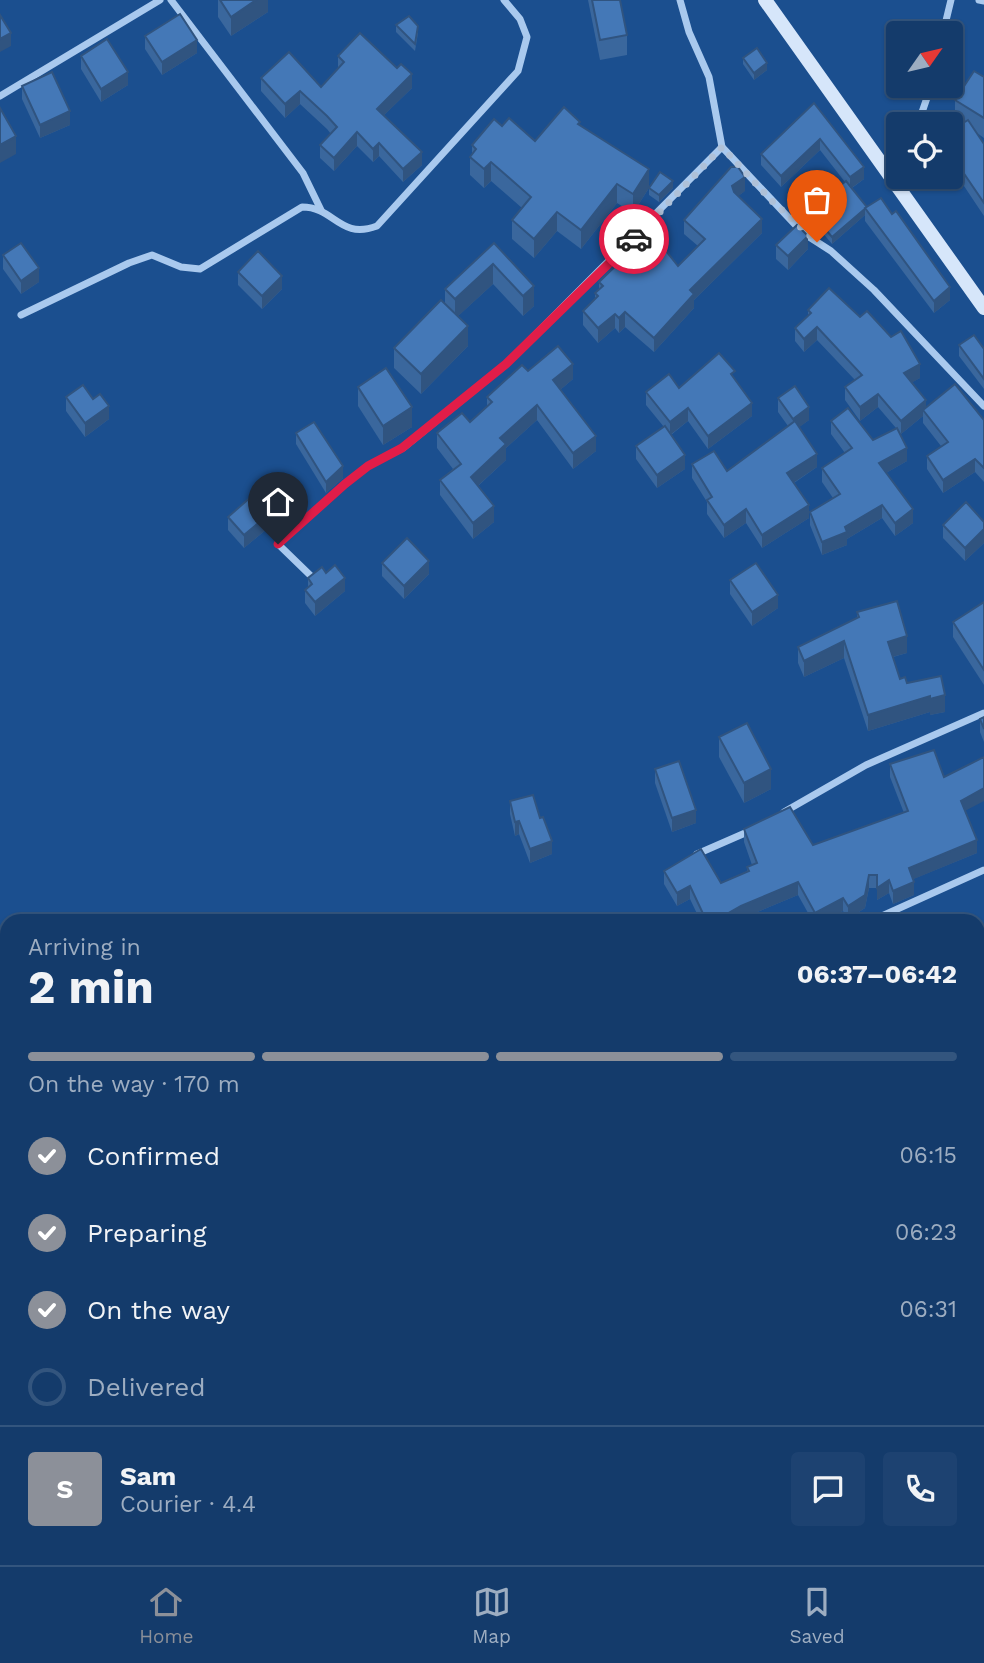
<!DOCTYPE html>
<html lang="en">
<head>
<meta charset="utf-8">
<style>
	body { margin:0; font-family:"Work Sans",sans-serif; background:#1d4271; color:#f1f3f6; height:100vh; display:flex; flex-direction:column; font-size:26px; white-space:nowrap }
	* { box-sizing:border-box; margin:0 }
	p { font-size:23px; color:#9dadc1 }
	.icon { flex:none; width:38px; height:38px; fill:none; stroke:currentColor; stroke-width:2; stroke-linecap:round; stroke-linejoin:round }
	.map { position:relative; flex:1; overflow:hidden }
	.details { position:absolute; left:0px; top:914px; width:985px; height:653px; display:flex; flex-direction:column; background:#143b6b; border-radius:21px 21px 0 0; box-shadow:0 2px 5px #0004,0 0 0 2px #33557e }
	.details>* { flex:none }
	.needle { width:46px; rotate:56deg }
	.buttons { position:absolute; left:886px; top:21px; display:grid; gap:14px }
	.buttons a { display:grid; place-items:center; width:77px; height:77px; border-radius:7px; background:#143b6b; box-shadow:0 2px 5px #0004,0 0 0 2px #33557e; font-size:35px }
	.pin { position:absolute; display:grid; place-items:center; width:60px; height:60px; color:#fff; margin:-72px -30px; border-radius:50% 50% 50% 0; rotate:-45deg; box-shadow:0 0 7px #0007 }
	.pin .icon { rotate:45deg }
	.courier { position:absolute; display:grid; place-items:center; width:70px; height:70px; margin:-35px; border:5px solid #e11d48; border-radius:50%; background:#fff; color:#222; box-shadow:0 2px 9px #0007 }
	.headline em { font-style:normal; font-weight:700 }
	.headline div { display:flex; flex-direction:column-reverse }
	.headline { display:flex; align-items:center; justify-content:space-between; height:119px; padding:0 28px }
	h1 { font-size:46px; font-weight:700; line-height:52px }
	.bar { display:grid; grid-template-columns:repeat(4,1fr); gap:10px 7px; align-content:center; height:84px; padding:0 28px }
	.bar i { height:9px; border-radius:5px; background:#33557e }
	.bar .current { background:#8c9099 }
	.bar p { grid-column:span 4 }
	.line { display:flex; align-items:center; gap:18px; padding:0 28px; border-top:2px solid #33557e }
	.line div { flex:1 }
	.round { display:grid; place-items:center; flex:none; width:74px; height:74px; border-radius:7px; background:#1d4271 }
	ol { padding:0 28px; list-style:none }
	li { display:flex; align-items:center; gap:21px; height:77px }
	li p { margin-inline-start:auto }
	li .icon { padding:7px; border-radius:50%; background:#8c9099; color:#fff; stroke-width:4 }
	li:last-child { color:#9dadc1 }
	li i { width:38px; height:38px; border:4px solid #33557e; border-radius:50% }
	.menu { display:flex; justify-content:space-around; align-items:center; height:98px; border-top:2px solid #33557e; background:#143b6b; font-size:19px; color:#9dadc1 }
	.menu a { display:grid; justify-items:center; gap:4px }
	.menu .current { color:#8c9099 }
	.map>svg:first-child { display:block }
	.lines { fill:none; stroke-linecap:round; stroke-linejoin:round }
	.street { stroke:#a9c9ee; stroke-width:7 }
	.secondary { stroke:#d6e6fa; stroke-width:14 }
	.wall { fill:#3a679d }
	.shaded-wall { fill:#305480 }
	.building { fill:#4478b7; stroke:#305480; stroke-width:2 }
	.done { stroke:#afc1d8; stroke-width:7; stroke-dasharray:0 12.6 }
	.route { stroke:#e11d48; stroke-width:9 }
</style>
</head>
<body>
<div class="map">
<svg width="984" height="1565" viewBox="0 0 984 1565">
	<rect width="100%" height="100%" fill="#1b4f8f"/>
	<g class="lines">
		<g class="street">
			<polyline points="171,0 303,173 321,210"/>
			<polyline points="680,0 689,32 709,77 722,147 803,233 831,251 874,290 984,406"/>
			<polyline points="979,0 984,1"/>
			<polyline points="943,33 951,0"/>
			<polyline points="0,96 160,0"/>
			<polyline points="918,124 931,86"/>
			<polyline points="892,176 898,167"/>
			<path d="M 21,315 L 129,263 L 152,255 L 181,267 L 200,269 L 302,207 C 335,207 339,240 377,226 L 518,71 L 527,37 L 520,19 L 504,0"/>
			<polyline points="311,576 278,544 345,484 368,466 403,448 506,364 722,147"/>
			<polyline points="784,812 866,765 984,713"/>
			<polyline points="697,854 752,830"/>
			<polyline points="873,920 984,870"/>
			<polyline points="978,1032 984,1031"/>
			<polyline points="978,1297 984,1296"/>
			<polyline points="0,1429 7,1422"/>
			<polyline points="521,1559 524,1565"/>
			<polyline points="826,1559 827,1565"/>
			<polyline points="93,1565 100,1559"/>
		</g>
		<polyline class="secondary" points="765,0 984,308"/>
	</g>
	<g class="wall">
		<polygon points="218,0 268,0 268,12 231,36 218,17"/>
		<polygon points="588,0 620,0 627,35 627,55 600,60"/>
		<polygon points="396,25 418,33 415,51 396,32"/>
		<polygon points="145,36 197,53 162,75 145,49"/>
		<polygon points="81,56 128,85 101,102 81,69"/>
		<polygon points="338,56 412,88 384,115 422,165 403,182 379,156 373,162 357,146 334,171 320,158 320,145 331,134 327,129 300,104 285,118 261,91 261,78 321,87 338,68"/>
		<polygon points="743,58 767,70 754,80 743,64"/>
		<polygon points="984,77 984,138 977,133 984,144 984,216 950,165 950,131 962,124 955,120 955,100"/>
		<polygon points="22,86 70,125 40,138 22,99"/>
		<polygon points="814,103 864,179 852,188 867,207 950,300 934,313 865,221 865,215 832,244 816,225 816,218 821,213 818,210 818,203 845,182 820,150 781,187 761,165 761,154"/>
		<polygon points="580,125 649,188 633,213 617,203 581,249 557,231 534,258 512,239 512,220 522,208 491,181 484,188 470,175 470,157 472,154 472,145 502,126 535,141"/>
		<polygon points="649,188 673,188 659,202 649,195"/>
		<polygon points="745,191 738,196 762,233 694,300 694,308 654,352 625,327 619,333 615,328 598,343 583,325 583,311 595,300 595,293 599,290 599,282 626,257 626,252 678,266 698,246 684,234 684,220"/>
		<polygon points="494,243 534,306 523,316 493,284 458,316 468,346 421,394 394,368 394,348 445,303 445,289"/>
		<polygon points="776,245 808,249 788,270 776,259"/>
		<polygon points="3,255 39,282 21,294 3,269"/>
		<polygon points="238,272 282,289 262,309 238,285"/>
		<polygon points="808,310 920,378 912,382 926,407 984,420 984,482 975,472 943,493 927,469 927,456 941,446 923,423 923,416 901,434 899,432 907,461 886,473 913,523 895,536 882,518 847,539 847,545 822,555 810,525 810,512 833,498 822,482 822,468 845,453 831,434 831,421 873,440 896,428 878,407 860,421 845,400 845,387 855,380 817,340 804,352 795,341 795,328 808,316"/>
		<polygon points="959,345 984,349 984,389 959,356"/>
		<polygon points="528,371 573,379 560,390 596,451 573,469 537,420 506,448 506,460 478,486 494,522 473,539 440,495 440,480 453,469 437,448 437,433 470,422 487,406 487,397"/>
		<polygon points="735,380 752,416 708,449 688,421 671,435 685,469 657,488 636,459 636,446 664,427 646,405 646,392"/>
		<polygon points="358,387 412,427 383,445 358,406"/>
		<polygon points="66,397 109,419 85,437 66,411"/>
		<polygon points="778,398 809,420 799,427 817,467 794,483 809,518 762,548 746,523 724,538 707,514 707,502 692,478 692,464 727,471 788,426 778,412"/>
		<polygon points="296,433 343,478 326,493 296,444"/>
		<polygon points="228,517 268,528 244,548 228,530"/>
		<polygon points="984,522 984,543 965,561 943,538 943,525"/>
		<polygon points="382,563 429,574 404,599 382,576"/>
		<polygon points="326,573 345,591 315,616 305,603 305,590 308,587 308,578"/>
		<polygon points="730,580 778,608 752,626 730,594"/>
		<polygon points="984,602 984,685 953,637 953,622"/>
		<polygon points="857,612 907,653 893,657 900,679 907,683 941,676 945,712 930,715 930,712 868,731 844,658 804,677 798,663 798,647 857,618"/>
		<polygon points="984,717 984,742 980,732 980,719"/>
		<polygon points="719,737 771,789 744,803 719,757"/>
		<polygon points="890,764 944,777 965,811 977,853 913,879 914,895 893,904 889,893 877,900 877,888 869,888 865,908 848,919 843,911 825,920 812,920 798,895 738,920 700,920 690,899 677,906 664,884 664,871 721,883 747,872 747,867 752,865 744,842 744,829 813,845 904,813 890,777"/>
		<polygon points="655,769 696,823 672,832 655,783"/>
		<polygon points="510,801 552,854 530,863 519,834 515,836 510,814"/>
		<polygon points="978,1100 984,1102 984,1136 978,1134"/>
		<polygon points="984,1215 984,1290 978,1290 978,1216"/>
		<polygon points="405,1559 511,1559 514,1565 408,1565"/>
		<polygon points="651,1559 712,1559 712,1565 652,1565"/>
		<polygon points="929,1559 978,1559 984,1565 958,1565 955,1560 955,1565 933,1565"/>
	</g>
	<g class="shaded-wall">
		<polygon points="256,0 268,0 268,12 231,36 231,17"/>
		<polygon points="11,33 11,46 0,52 0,39"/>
		<polygon points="197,40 197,53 162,75 162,62"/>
		<polygon points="767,63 767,70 754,80 754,73"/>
		<polygon points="128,72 128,85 101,102 101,89"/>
		<polygon points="412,74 412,88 377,122 377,109"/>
		<polygon points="300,91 300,104 285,118 285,104"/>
		<polygon points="70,111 70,125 40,138 40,125"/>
		<polygon points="357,132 357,146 334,171 334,158"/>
		<polygon points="16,136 16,154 0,163 0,145"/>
		<polygon points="820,139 820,150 781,187 781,176"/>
		<polygon points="379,143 379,156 373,162 373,149"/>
		<polygon points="422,152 422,165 403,182 403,169"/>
		<polygon points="491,162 491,181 484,188 484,169"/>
		<polygon points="864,167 864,179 850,189 850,177"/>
		<polygon points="649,169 649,188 633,213 633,194"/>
		<polygon points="745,177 745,191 732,201 732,186"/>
		<polygon points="673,181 673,188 659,202 659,195"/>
		<polygon points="617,184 617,203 581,249 581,230"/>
		<polygon points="865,208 865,215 832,244 832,237"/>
		<polygon points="557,212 557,231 534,258 534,239"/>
		<polygon points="762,219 762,233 694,300 694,308 654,352 654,338 690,290"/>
		<polygon points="808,236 808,249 788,270 788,256"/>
		<polygon points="493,264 493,284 455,319 455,299"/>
		<polygon points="39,268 39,282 21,294 21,281"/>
		<polygon points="282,276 282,289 262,309 262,296"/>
		<polygon points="534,286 534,306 523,316 523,296"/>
		<polygon points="950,287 950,300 934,313 934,301"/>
		<polygon points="625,312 625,327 619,333 619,318"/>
		<polygon points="615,314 615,328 598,343 598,328"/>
		<polygon points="468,326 468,346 421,394 421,374"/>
		<polygon points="817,327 817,340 804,352 804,339"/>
		<polygon points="573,364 573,379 553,396 553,380"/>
		<polygon points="920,364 920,378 904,387 904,373"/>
		<polygon points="878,394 878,407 860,421 860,407"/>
		<polygon points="926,400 926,413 923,410 923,416 901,434 901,421"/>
		<polygon points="752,403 752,416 708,449 708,436"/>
		<polygon points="537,405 537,420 506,448 506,460 471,492 471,477 500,438"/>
		<polygon points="109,406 109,419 85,437 85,423"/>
		<polygon points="412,407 412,427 383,445 383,426"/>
		<polygon points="809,407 809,420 793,432 793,419"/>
		<polygon points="688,408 688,421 670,435 670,422"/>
		<polygon points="596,436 596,451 573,469 573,453"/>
		<polygon points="907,448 907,461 879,477 879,463"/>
		<polygon points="817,454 817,467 787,487 787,473"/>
		<polygon points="685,455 685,469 657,488 657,475"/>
		<polygon points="975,459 975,472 943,493 943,480"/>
		<polygon points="343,466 343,478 326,493 326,482"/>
		<polygon points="809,505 809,518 762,548 762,535"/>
		<polygon points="882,505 882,518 847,539 847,545 822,555 822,542"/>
		<polygon points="494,506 494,522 473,539 473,523"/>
		<polygon points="746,509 746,523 724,538 724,525"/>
		<polygon points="913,509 913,523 895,536 895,523"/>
		<polygon points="268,515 268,528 244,548 244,535"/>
		<polygon points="984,529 984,543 965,561 965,548"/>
		<polygon points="429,561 429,574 404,599 404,586"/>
		<polygon points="345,578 345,591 315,616 315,602"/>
		<polygon points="778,595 778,608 752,626 752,612"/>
		<polygon points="907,636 907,653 888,658 888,642"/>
		<polygon points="844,641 844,658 804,677 804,661"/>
		<polygon points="945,695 945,712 930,715 930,699"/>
		<polygon points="930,696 930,712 868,731 868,715"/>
		<polygon points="771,769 771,789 744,803 744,783"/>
		<polygon points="984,788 984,801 961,813 961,801"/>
		<polygon points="696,810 696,823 672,832 672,818"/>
		<polygon points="519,821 519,834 515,836 515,822"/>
		<polygon points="977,840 977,853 909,881 909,868"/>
		<polygon points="552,841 552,854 530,863 530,849"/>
		<polygon points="869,875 869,888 865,908 848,919 848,906"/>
		<polygon points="889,880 889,893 877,900 877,888"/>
		<polygon points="798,882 798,895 738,920 727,920 727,914 741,906"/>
		<polygon points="914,882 914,895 893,904 893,891"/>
		<polygon points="690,886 690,899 677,906 677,893"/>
		<polygon points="843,898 843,911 825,920 815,920 815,913"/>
		<polygon points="984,1036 984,1052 978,1064 978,1048"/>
		<polygon points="235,1559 243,1559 243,1565 230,1565"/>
		<rect x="413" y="1559" width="5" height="6"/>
		<polygon points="617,1559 643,1559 619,1565 617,1565"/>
		<rect x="941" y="1559" width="14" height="6"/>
	</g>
	<g class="building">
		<polygon points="220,0 256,0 231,17"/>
		<polygon points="592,0 620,0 627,35 600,40"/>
		<polygon points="180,14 197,40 162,62 145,36"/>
		<polygon points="0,15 11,33 0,39"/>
		<polygon points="409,16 418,26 415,44 396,25"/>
		<polygon points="360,33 397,68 401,64 412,74 377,109 422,152 403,169 379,143 373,149 357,132 334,158 320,145 337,127 327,116 300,91 285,104 261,78 289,52 321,87 344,62 338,56"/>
		<polygon points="107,39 128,72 101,89 81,56"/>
		<polygon points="757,48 767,63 754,73 743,58"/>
		<polygon points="974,71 984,77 984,118 955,100"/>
		<polygon points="52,72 70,111 40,125 22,86"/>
		<polygon points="814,103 864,167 850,177 820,139 781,176 761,154"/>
		<polygon points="564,107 580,122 578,124 649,169 633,194 617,184 581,230 557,212 534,239 512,220 531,197 491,162 484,169 470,157 476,149 472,145 494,119 502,126 509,118 535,141"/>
		<polygon points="0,108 16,136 0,145"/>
		<polygon points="968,120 984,144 984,203 950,153 950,131"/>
		<polygon points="731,167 738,167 745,177 732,186 734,192 762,219 690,290 694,294 654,338 625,312 619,318 615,314 598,328 583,311 598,296 595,293 603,286 599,282 628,254 626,252 651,232 678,266 705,239 684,220"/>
		<polygon points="660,172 673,181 659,195 649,188"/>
		<polygon points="846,181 867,207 832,237 816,218 824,210 818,203"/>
		<polygon points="881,198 892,214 896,211 950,287 934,301 865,208"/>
		<polygon points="797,225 808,236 788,256 776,245"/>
		<polygon points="21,243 39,268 21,281 3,255"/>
		<polygon points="494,243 534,286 523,296 493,264 455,299 445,289"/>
		<polygon points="258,251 282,276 262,296 238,272"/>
		<polygon points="829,288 860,317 867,311 891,337 901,331 920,364 904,373 926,400 901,421 878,394 860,407 845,387 862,375 817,327 804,339 795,328 811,313 808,310"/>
		<polygon points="441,300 468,326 421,374 394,348"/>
		<polygon points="974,335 984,349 984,379 959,345"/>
		<polygon points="558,346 573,364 553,380 596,436 573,453 537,405 500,438 506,444 471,477 494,506 473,523 440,480 461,464 437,433 462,413 470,422 492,402 487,397 522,365 528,371"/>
		<polygon points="719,353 735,371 731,374 752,403 708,436 688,408 670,422 646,392 669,374 679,388"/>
		<polygon points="386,368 412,407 383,426 358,387"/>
		<polygon points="955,384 984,420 984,468 975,459 943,480 927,456 948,442 923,410"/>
		<polygon points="83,385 93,399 100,394 109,406 85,423 66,397"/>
		<polygon points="795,386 809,407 793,419 778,398"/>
		<polygon points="848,408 873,440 897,428 907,448 879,463 913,509 895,523 882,505 845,527 847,532 822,542 810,512 840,494 822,468 852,448 831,421"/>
		<polygon points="795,421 817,454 787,473 809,505 762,535 746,509 724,525 707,500 712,497 692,464 714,451 727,471"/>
		<polygon points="314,422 343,466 326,482 296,433"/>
		<polygon points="665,426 685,455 657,475 636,446"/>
		<polygon points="252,496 268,515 244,535 228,517"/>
		<polygon points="966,502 984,522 984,529 965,548 943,525"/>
		<polygon points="407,538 429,561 404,586 382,563"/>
		<polygon points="756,563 778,595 752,612 730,580"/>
		<polygon points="335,565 345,578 315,602 305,590 312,584 308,578 322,567 326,573"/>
		<polygon points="897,601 907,636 888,642 900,679 905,677 907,683 941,676 945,695 930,699 930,696 868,715 844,641 804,661 798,647 859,617 857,612"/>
		<polygon points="984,602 984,670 953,622"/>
		<polygon points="984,717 984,729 980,719"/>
		<polygon points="747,723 771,769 744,783 719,737"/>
		<polygon points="934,750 944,777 984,757 984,788 961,801 977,840 909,868 914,882 893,891 889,880 877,888 877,875 869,875 865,895 848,906 843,898 815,913 798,882 741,906 727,914 730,920 706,920 690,886 677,893 664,871 701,849 721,883 749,871 747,867 757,863 744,829 790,807 813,845 908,811 890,764"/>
		<polygon points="679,761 696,810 672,818 655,769"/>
		<polygon points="533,795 540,818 543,817 552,841 530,849 519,821 515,822 510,801"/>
		<polygon points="978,1033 984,1036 978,1048"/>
		<polygon points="978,1100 984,1102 984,1119 978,1118"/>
		<polygon points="984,1215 984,1270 978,1270 978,1216"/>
		<polygon points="984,1469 984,1565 972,1565 968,1559 978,1559 978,1472"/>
		<polygon points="145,1559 235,1559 230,1565 139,1565"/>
		<polygon points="420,1559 511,1559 514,1565 423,1565"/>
		<polygon points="685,1559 709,1559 711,1565 686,1565"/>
		<polygon points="788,1559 818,1559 819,1565 789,1565"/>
		<polygon points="853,1559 893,1559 894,1565 854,1565"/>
		<polygon points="118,1560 123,1565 113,1565"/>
	</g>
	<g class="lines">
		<polyline class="done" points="634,239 722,147 771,200 817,242"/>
		<polyline class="route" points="278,544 345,484 368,466 402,448 506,364 634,239"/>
	</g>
</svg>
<div class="buttons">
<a><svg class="needle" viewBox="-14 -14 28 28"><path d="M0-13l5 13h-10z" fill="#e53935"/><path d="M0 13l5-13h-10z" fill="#9dadc1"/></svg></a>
<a><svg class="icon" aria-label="locate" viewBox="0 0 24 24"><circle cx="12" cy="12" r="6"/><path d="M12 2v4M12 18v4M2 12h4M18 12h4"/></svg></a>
</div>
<div class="pin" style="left:817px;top:242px;background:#ea580c"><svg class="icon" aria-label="bag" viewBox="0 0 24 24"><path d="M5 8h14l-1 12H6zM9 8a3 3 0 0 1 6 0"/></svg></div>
<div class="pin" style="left:278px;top:544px;background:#1f2937"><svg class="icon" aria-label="home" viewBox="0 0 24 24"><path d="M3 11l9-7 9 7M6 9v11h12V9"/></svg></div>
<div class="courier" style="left:634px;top:239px"><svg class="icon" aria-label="car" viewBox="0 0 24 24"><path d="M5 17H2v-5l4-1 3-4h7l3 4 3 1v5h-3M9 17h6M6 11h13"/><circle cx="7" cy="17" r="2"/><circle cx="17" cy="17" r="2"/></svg></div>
<section class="details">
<div class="headline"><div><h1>2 min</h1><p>Arriving in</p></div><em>06:37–06:42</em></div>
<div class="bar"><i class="current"></i><i class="current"></i><i class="current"></i><i></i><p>On the way · 170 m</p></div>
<ol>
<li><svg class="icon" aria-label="check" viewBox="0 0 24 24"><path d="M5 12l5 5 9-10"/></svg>Confirmed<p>06:15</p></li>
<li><svg class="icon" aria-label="check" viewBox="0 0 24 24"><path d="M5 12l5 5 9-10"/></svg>Preparing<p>06:23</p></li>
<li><svg class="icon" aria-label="check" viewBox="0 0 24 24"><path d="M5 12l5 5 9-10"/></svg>On the way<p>06:31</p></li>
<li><i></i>Delivered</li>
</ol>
<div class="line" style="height:126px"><b class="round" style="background:#8c9099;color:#fff">S</b><div><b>Sam</b><p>Courier · 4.4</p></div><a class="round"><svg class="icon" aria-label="chat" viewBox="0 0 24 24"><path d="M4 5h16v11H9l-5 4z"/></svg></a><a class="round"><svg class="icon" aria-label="phone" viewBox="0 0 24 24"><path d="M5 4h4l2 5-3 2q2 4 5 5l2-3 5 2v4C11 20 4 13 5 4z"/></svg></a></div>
</section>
</div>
<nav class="menu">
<a class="current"><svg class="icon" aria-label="home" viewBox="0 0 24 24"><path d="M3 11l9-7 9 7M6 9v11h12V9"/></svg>Home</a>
<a><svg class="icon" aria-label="map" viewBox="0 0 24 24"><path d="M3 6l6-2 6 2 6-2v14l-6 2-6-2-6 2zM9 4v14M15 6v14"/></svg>Map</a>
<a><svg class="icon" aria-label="saved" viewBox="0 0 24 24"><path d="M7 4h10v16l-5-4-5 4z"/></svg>Saved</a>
</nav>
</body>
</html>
